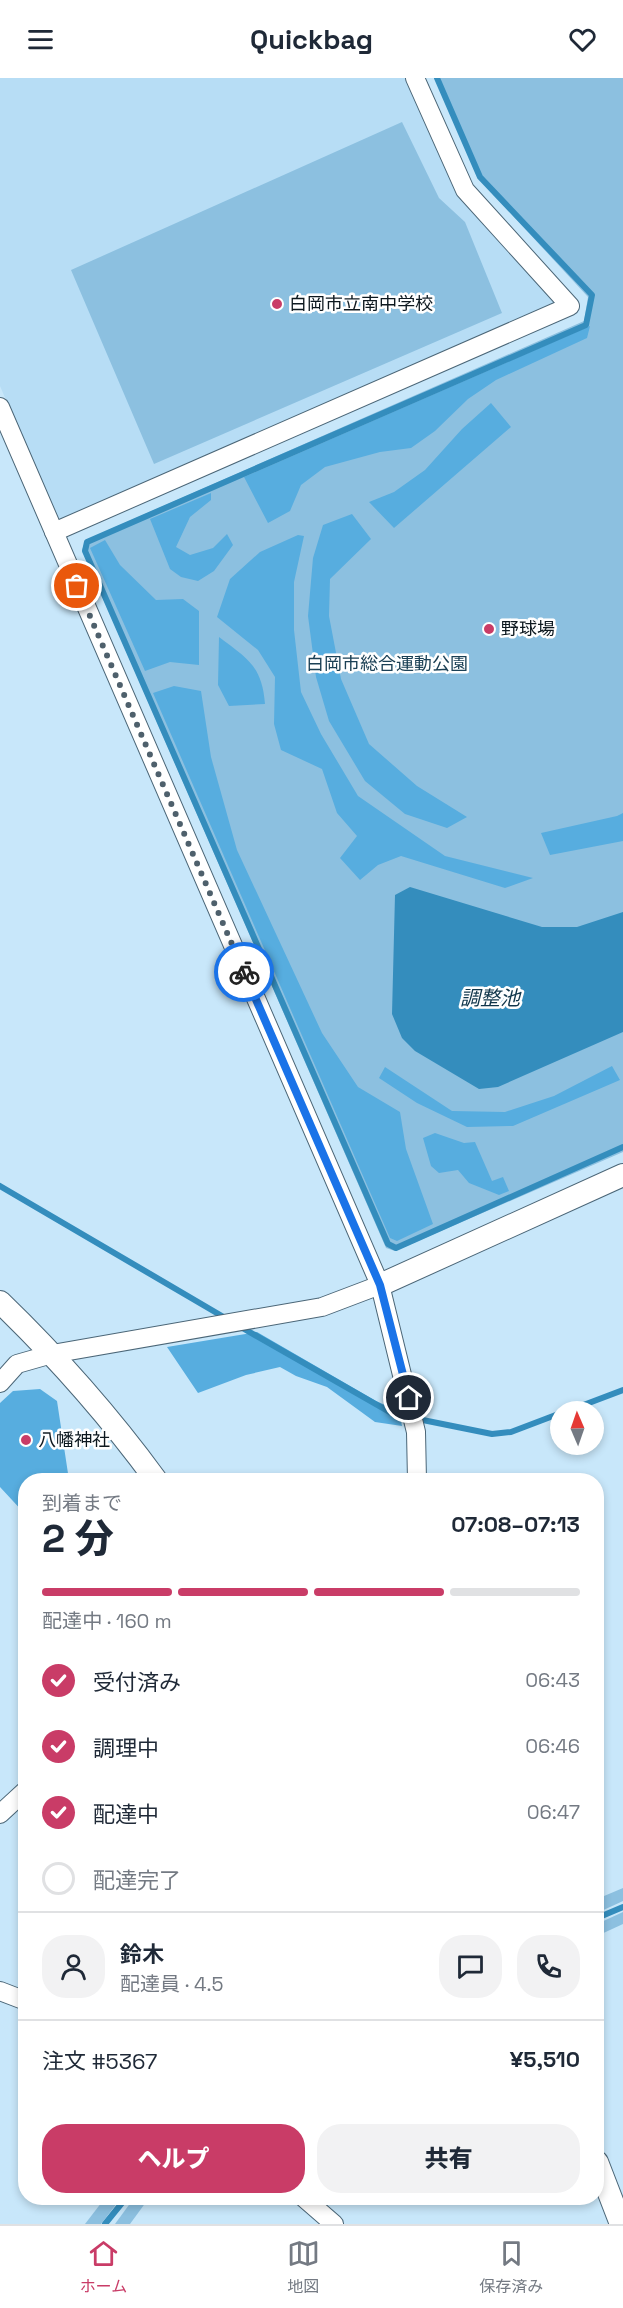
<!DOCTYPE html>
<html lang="ja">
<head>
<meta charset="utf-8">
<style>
	body { margin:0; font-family:"Space Grotesk","Noto Sans JP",sans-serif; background:#f2f2f3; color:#1f2937; height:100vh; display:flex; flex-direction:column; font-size:22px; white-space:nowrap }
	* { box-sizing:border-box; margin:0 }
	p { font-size:20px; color:#747a83 }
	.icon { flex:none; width:33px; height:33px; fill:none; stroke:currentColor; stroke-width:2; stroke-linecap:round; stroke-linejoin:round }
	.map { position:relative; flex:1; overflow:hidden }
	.details { position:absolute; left:18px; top:1395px; width:586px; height:732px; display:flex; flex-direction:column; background:#fff; border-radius:24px; box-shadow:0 3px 9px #0003 }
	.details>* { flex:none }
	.needle { width:39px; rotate:358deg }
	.tools { position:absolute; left:550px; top:1323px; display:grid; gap:12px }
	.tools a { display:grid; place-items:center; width:54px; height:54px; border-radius:50%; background:#fff; box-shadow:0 3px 9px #0003; font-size:30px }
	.pin { position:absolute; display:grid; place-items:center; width:51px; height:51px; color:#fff; margin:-26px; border:3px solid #fff; border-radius:50%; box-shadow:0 2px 6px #0007 }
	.courier { position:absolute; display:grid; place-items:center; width:60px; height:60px; margin:-30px; border:4px solid #1a73e8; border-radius:50%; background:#fff; color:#222; box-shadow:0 2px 8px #0007 }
	.summary em { font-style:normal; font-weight:800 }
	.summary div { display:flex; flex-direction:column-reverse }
	.summary { display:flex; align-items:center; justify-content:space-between; height:102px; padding:0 24px }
	h1 { font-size:39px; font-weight:800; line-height:45px }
	.bar { display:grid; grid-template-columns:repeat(4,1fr); gap:9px 6px; align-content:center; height:72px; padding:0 24px }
	.bar i { height:8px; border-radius:4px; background:#e0e1e3 }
	.bar .on { background:#c93c67 }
	.bar p { grid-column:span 4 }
	.line { display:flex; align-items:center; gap:15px; padding:0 24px; border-top:2px solid #e0e1e3 }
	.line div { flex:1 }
	.round { display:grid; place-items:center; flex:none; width:63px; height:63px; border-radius:24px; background:#f2f2f3 }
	ol { padding:0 24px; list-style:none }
	li { display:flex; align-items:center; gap:18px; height:66px }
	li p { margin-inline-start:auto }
	li .icon { padding:6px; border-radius:50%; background:#c93c67; color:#fff; stroke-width:4 }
	li:last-child { color:#747a83 }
	li i { width:33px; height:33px; border:3px solid #e0e1e3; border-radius:50% }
	.primary-button { display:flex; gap:12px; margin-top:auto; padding:12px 24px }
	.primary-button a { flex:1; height:69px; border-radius:24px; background:#c93c67; color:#fff; font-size:24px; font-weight:800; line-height:69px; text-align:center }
	.primary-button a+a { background:#f2f2f3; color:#1f2937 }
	header { display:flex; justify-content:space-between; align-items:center; height:78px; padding:0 24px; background:#fff; font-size:27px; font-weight:800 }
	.menu { display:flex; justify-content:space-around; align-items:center; height:84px; border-top:2px solid #e0e1e3; background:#fff; font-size:16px; color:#747a83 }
	.menu a { display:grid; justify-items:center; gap:3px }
	.menu .on { color:#c93c67 }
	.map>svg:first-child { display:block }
	.built { fill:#b7ddf5 }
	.green { fill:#8cc0e0 }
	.forest { fill:#57addf }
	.water { fill:#348dbd }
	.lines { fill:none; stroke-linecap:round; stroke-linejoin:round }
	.stream { stroke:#348dbd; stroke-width:6 }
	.minor-casing { stroke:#4b6677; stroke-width:20 }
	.tertiary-casing { stroke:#4b6677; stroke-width:24 }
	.minor { stroke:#fff; stroke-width:18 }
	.tertiary { stroke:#fff; stroke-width:22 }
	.done { stroke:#4e606c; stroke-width:6; stroke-dasharray:0 10.8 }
	.route { stroke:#1a73e8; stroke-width:8 }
	.poi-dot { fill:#c93c67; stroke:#fff; stroke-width:2 }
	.labels { text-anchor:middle; stroke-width:5; stroke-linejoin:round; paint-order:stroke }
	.poi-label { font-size:18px; fill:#0d181f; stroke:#fff; text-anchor:start }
	.park-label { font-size:18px; fill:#1b4055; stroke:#fff }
	.water-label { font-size:20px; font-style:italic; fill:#10364b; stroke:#fff }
</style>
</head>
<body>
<header><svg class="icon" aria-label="menu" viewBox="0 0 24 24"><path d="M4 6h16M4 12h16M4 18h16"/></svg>Quickbag<svg class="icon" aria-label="heart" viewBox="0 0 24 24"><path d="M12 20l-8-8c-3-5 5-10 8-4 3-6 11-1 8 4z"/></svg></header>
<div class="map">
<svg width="623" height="2146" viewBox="0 0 623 2146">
	<rect width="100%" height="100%" fill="#c8e7fa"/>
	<polygon class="built" points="0,0 405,0 455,112 557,220 553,231 69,442 56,439 0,308"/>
	<g class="green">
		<polygon points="435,0 623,0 623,1074 395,1173 386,1170 82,472 86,462 584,243 588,219 478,100"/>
		<polygon points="402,44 439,120 465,144 502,235 154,386 71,192"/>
		<polygon points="623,1810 623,1823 597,1835 597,1821"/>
		<polygon points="623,1834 623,1846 597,1858 597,1846"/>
		<polygon points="105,2120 121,2120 101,2146 85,2146"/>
		<polygon points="134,2120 149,2120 130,2146 115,2146"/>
	</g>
	<g class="forest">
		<polygon points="590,248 587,260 496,302 468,321 435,353 411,370 380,374 325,389 301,407 290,433 268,445 244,399"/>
		<polygon points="491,325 511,349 394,450 369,424 394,414 425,392 462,351"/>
		<polygon points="211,415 211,422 190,439 176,469 190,477 213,470 227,456 233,467 214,493 198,503 181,499 170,491 150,441"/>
		<polygon points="352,436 371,461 330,501 329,538 341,601 369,666 417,708 467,739 447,750 405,736 365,703 329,643 316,599 308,538 313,480 323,447"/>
		<polygon points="298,457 304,458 294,504 294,552 301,614 321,656 358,718 445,778 533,800 505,810 401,778 378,787 360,802 340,780 357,758 337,735 322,691 281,672 274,646 275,599 258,572 217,539 230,501 260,474"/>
		<polygon points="105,462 120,487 156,522 183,521 199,533 199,587 170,584 145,593 90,470"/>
		<path d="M 219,559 C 248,581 262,588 265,626 L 229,628 L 218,607 Z"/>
		<polygon points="174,608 201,613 211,679 237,772 322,955 358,1009 400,1034 406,1071 433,1146 397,1163 390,1160 153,615"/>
		<polygon points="623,735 623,763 550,777 541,755 617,738"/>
		<polygon points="385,989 452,1033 505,1034 554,1018 612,988 620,1002 513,1048 467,1049 417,1025 379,1000"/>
		<polygon points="435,1055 464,1065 475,1064 492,1103 503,1099 509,1113 499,1117 469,1105 458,1092 439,1095 431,1088 423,1060"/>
		<polygon points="257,1254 376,1323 399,1333 402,1348 375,1344 327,1309 296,1298 280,1289 246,1297 198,1315 167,1269"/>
		<polygon points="40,1311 57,1323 69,1402 26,1402 25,1436 0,1409 0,1325 13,1313"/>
	</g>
	<polygon class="water" points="410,809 542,849 577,849 623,834 623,954 498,1009 479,1011 415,973 402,960 392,936 395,817"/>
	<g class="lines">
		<g class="stream">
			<polyline points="437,0 480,99 592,217 586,247 87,464 85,473 388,1166 396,1170 623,1069"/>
			<polyline points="0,1108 227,1241"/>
			<polyline points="239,1248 393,1336 492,1356 511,1354 561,1335"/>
			<polyline points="565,1334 623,1312"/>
			<polyline points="597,1840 623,1829"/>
			<polyline points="105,2146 126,2120"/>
		</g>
		<g class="minor-casing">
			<g id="minor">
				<polyline points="0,329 380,1207 416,1354 417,1402"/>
				<polyline points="54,454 570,228 465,112 415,0"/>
				<polyline points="0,1305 17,1286 52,1276 322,1229 380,1207"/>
				<polyline points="0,1736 26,1712"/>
				<polyline points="0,1913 26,1923"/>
				<polyline points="304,2120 334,2146"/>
			</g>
		</g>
		<g class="tertiary-casing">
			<g id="tertiary">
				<polyline points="380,1207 623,1097"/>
				<path d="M 0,1224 C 57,1279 109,1338 156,1402"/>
				<polyline points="597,2084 621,2146"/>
			</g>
		</g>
		<use href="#minor" class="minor"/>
		<use href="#tertiary" class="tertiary"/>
	</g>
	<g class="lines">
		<polyline class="done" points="77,508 244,894"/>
		<polyline class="route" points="244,894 380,1207 409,1320"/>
	</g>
	<g class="poi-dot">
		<circle cx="277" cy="226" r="6"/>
		<circle cx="489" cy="551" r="6"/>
		<circle cx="26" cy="1362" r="6"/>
	</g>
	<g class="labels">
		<g class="poi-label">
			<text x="289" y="232">白岡市立南中学校</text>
			<text x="501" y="557">野球場</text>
			<text x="38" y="1368">八幡神社</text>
		</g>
		<g class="park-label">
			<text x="387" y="592">白岡市総合運動公園</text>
		</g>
		<g class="water-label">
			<text x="490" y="927">調整池</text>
		</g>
	</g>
</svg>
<div class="tools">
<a><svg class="needle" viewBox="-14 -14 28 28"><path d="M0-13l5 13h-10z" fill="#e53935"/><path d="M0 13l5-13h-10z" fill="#747a83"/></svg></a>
</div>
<div class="pin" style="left:77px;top:508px;background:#ea580c"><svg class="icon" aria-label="bag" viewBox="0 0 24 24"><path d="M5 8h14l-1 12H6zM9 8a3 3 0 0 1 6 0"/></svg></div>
<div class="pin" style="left:409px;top:1320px;background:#1f2937"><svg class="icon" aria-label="home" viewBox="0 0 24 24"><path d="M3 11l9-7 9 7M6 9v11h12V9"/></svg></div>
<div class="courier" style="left:244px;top:894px"><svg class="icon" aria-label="bike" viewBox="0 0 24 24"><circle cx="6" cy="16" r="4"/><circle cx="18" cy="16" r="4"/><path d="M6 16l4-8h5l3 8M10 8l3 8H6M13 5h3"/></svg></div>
<section class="details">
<div class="summary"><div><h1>2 分</h1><p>到着まで</p></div><em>07:08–07:13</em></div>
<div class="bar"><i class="on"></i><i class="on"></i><i class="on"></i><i></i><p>配達中 · 160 m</p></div>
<ol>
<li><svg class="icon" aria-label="check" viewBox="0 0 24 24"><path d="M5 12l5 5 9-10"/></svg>受付済み<p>06:43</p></li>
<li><svg class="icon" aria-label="check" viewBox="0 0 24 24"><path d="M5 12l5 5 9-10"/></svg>調理中<p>06:46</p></li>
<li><svg class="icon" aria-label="check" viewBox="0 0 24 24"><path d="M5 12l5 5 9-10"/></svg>配達中<p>06:47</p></li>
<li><i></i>配達完了</li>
</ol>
<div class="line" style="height:108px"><a class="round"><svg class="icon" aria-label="person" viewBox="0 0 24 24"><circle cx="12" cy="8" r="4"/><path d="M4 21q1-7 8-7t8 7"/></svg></a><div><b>鈴木</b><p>配達員 · 4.5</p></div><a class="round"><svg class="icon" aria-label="chat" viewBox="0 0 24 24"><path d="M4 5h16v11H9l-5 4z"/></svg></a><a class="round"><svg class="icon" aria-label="phone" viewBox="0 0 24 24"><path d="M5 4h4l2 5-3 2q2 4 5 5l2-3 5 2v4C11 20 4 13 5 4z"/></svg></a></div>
<div class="line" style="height:78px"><div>注文 #5367</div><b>¥5,510</b></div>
<div class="primary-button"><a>ヘルプ</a><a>共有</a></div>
</section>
</div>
<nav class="menu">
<a class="on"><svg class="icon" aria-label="home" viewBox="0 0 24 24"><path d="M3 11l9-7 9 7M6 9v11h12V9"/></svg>ホーム</a>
<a><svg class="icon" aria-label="map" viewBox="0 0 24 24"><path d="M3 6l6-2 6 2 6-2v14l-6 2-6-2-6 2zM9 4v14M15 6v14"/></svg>地図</a>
<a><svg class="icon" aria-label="saved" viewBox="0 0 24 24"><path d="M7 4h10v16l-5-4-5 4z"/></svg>保存済み</a>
</nav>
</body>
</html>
